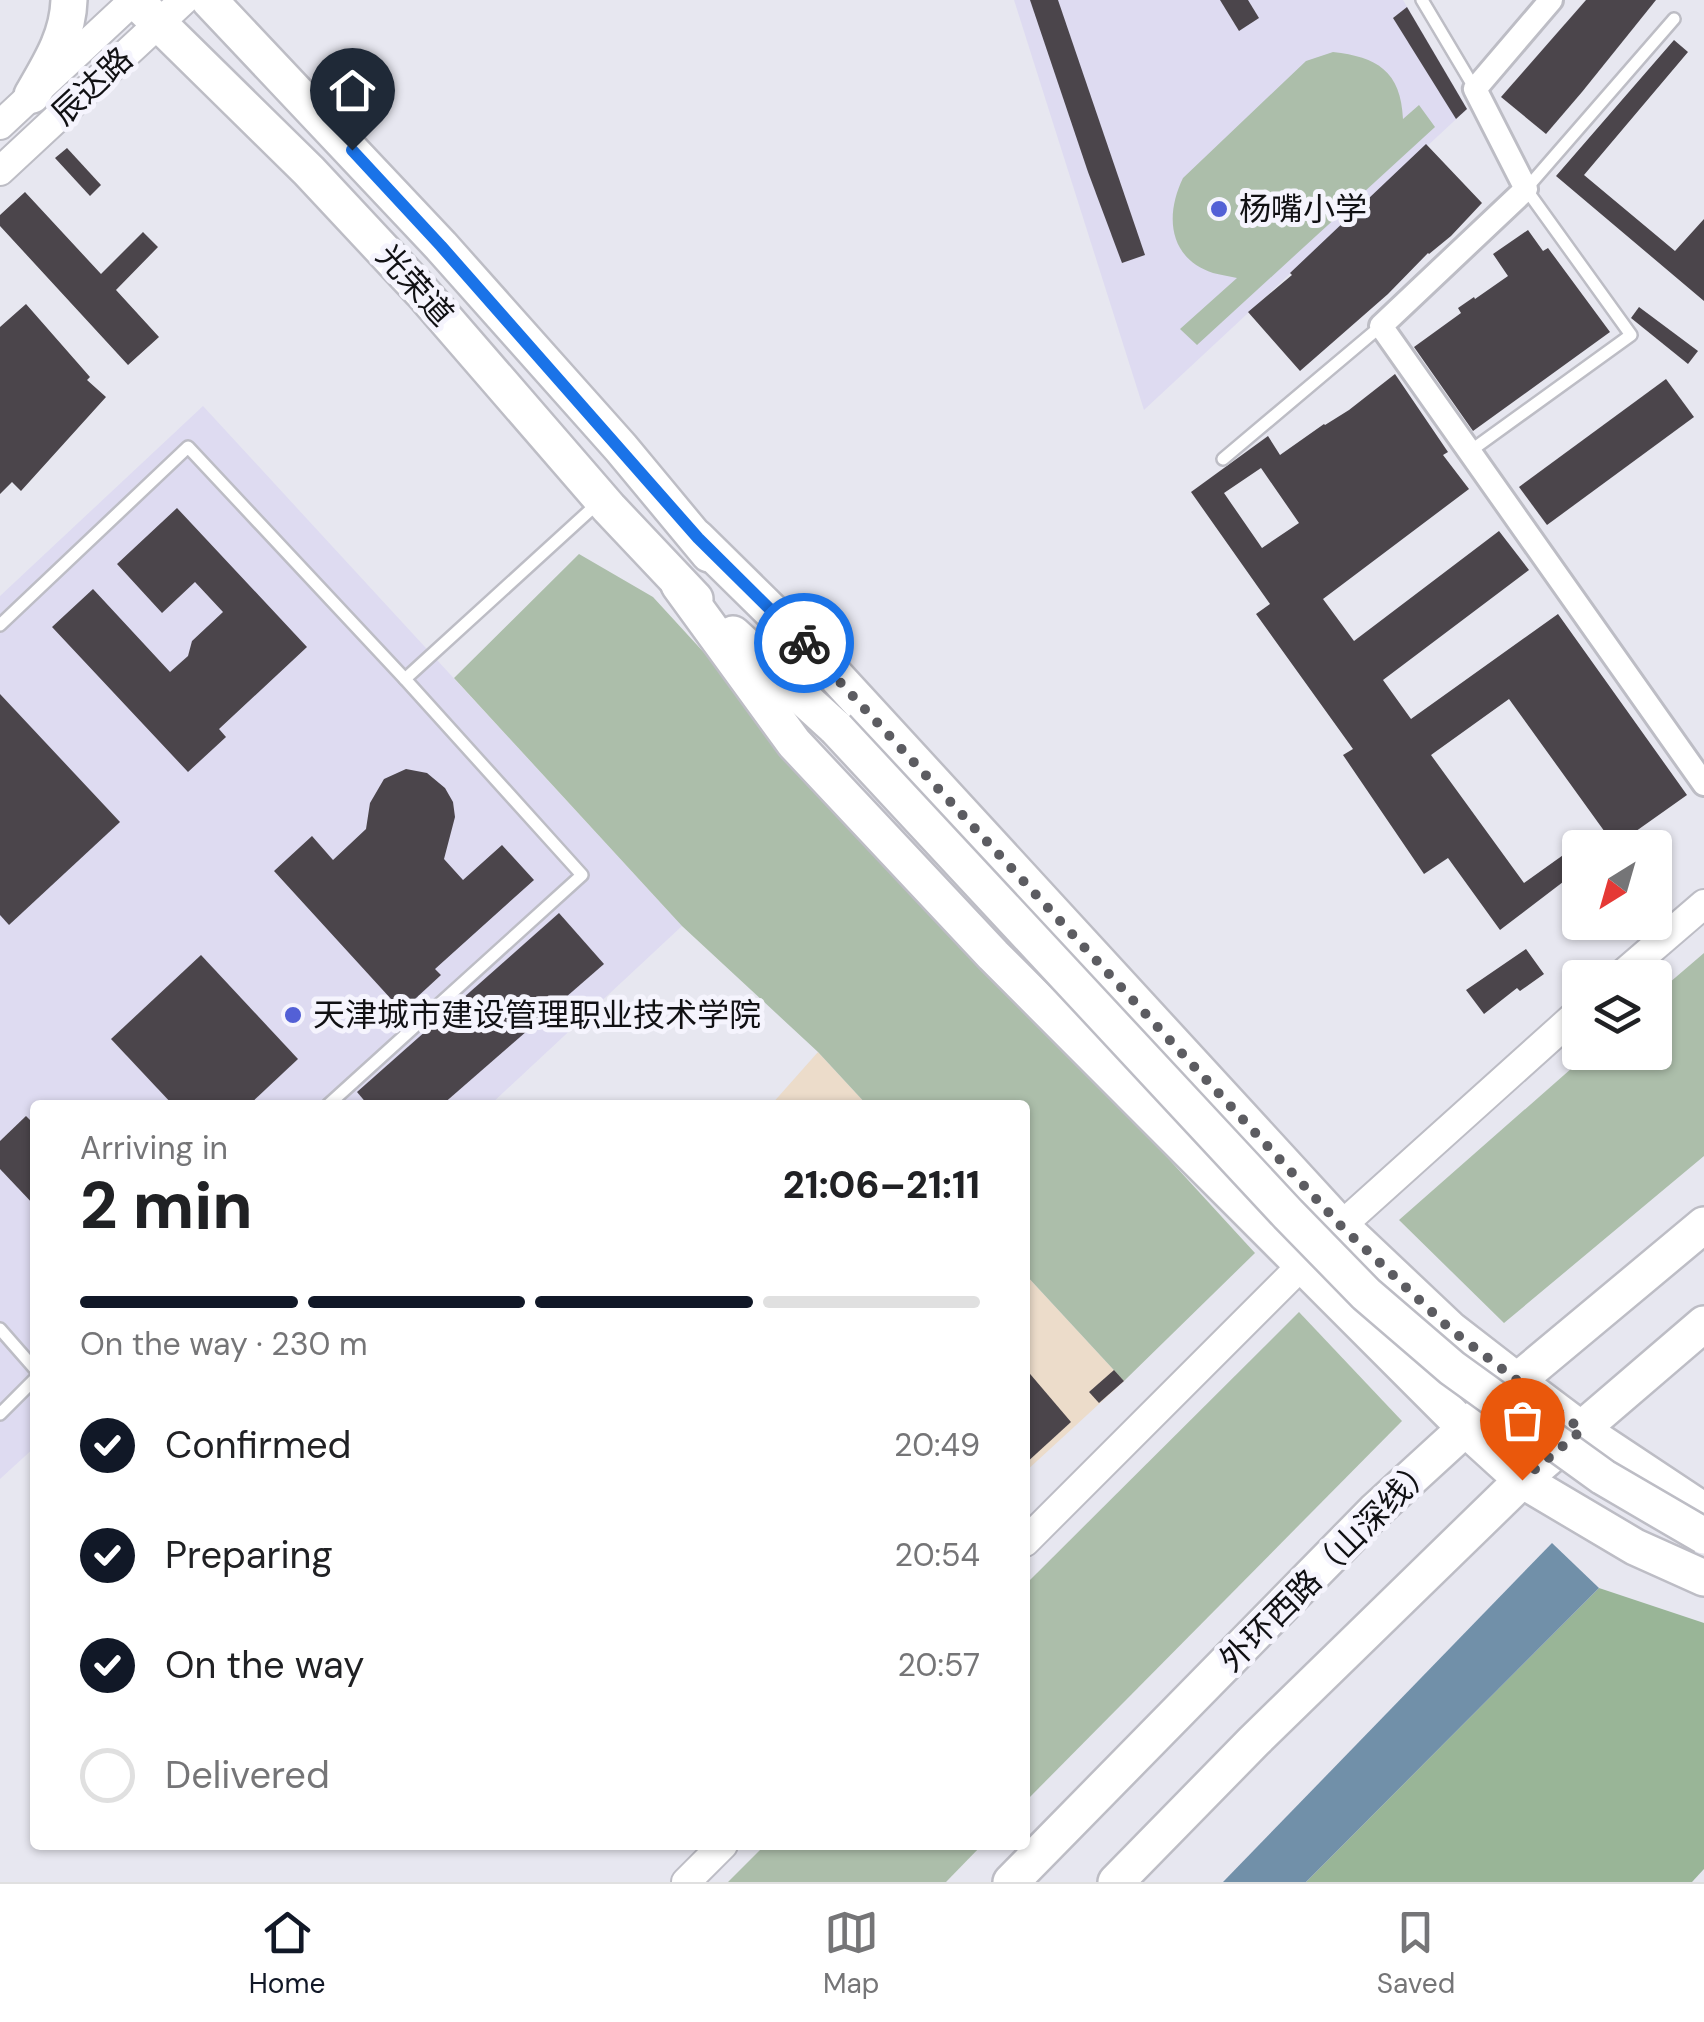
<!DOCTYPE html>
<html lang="en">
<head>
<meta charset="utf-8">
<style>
	body { margin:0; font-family:"DM Sans","Noto Sans SC",sans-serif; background:#f6f6f6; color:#202124; height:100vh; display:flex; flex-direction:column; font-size:38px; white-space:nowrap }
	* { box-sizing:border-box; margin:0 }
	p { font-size:32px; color:#757577 }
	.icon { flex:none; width:55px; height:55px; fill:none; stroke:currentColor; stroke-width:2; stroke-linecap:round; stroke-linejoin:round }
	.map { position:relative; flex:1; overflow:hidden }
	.drawer { position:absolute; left:30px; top:1100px; width:1000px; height:750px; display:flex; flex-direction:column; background:#fff; border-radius:10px; box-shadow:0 2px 8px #0004 }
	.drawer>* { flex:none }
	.needle { width:65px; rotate:217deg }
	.controls { position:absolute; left:1562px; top:830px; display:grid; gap:20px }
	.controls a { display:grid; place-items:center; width:110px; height:110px; border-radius:10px; background:#fff; box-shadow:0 2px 8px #0004; font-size:50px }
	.pin { position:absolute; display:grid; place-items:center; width:85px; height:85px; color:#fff; margin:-102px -42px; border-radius:50% 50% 50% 0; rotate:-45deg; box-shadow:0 0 10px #0007 }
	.pin .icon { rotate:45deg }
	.courier { position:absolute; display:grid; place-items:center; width:100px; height:100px; margin:-50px; border:8px solid #1a73e8; border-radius:50%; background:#fff; color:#222; box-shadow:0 2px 12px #0007 }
	.head em { font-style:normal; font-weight:800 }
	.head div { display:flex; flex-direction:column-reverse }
	.head { display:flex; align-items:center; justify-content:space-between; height:170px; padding:0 50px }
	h1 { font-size:65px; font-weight:800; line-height:75px }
	.bar { display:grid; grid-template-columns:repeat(4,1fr); gap:15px 10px; align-content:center; height:120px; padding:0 50px }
	.bar i { height:12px; border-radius:8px; background:#e0e0e0 }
	.bar .active { background:#111827 }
	.bar p { grid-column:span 4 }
	ol { padding:0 50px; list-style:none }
	li { display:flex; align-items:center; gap:30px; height:110px }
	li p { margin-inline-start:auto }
	li .icon { padding:10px; border-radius:50%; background:#111827; color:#fff; stroke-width:4 }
	li:last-child { color:#757577 }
	li i { width:55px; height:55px; border:5px solid #e0e0e0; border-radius:50% }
	.tab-bar { display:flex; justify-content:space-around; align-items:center; height:140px; border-top:2px solid #e0e0e0; background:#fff; font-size:28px; color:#757577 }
	.tab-bar a { display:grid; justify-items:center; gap:5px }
	.tab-bar .active { color:#111827 }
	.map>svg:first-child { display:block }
	.industrial { fill:#ecdcca }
	.education { fill:#dedbf1 }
	.green { fill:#acbeaa }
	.forest { fill:#99b597 }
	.water { fill:#7190a9 }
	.building { fill:#4b454b; fill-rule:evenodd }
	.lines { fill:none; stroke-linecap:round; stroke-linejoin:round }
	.service-casing { stroke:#bdbdc5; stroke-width:16 }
	.minor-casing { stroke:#bdbdc5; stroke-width:28 }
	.tertiary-casing { stroke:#bdbdc5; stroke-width:32 }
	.primary-casing { stroke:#bdbdc5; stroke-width:40 }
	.trunk-casing { stroke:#bdbdc5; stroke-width:40 }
	.service { stroke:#fff; stroke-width:11 }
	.minor { stroke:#fff; stroke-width:22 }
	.tertiary { stroke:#fff; stroke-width:28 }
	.primary { stroke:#fff; stroke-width:35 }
	.trunk { stroke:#fff; stroke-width:35 }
	.primary-bridge-casing { stroke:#bdbdc5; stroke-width:40; stroke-linecap:butt }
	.primary-bridge { stroke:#fff; stroke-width:35 }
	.done { stroke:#5c5c61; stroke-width:10; stroke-dasharray:0 18 }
	.route { stroke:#1a73e8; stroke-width:12 }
	.poi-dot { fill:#5360d6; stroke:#f5f4fd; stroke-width:4 }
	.labels { text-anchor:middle; stroke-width:10; stroke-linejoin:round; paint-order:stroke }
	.street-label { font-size:32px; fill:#111114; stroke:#f5f4fd }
	.poi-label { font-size:32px; fill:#111114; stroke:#f5f4fd; text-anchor:start }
</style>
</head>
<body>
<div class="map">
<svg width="1704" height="1882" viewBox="0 0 1704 1882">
	<rect width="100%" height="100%" fill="#e7e7f0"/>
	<g class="industrial">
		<polygon points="818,1052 867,1105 771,1105"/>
		<polygon points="1025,1274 1124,1381 1025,1472"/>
	</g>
	<g class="education">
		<polygon points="1014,0 1403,0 1467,109 1144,410"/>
		<polygon points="203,406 682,926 490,1105 35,1105 35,1447 0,1479 0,596"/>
	</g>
	<g class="green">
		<path d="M 1333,52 C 1377,57 1401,71 1403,119 L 1419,105 L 1435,127 L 1197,345 L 1180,329 L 1237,278 C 1229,276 1220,275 1213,273 C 1168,258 1165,215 1183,178 L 1306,61 Z"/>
		<polygon points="579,554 653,597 1255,1253 1124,1381 1025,1274 1025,1105 867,1105 818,1052 682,926 454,678"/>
		<polygon points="1704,953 1704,1156 1504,1323 1399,1220 1589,1053 1655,1052 1655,995"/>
		<polygon points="1299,1312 1402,1421 1025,1802 1025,1585"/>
		<polygon points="765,1845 982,1845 946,1882 728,1882"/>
	</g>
	<polygon class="forest" points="1599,1588 1704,1623 1704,1869 1692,1882 1306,1882"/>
	<polygon class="water" points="1552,1543 1599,1588 1306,1882 1223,1882"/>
	<g class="building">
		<polygon points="1030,0 1058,0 1145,255 1122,263 1088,172"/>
		<polygon points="1220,0 1248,0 1259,18 1239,31"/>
		<polygon points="1586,0 1656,0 1582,92 1546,134 1501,97"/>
		<polygon points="1407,7 1467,109 1456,119 1393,18"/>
		<polygon points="1674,40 1688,52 1584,175 1675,251 1704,219 1704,301 1556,176"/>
		<polygon points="1426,144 1482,203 1451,236 1429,254 1428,253 1388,294 1300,371 1248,312 1292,275 1290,273"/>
		<polygon points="67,148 101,185 90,196 55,158"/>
		<polygon points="25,192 101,274 143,232 158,247 116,290 159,337 128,365 0,226 0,215"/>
		<polygon points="1528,230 1543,251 1548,248 1610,332 1473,431 1414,347 1461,313 1458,308 1474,297 1475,299 1508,276 1493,254"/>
		<polygon points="26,304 90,377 87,380 106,397 21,491 12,482 0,494 0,327"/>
		<polygon points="1639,307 1698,351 1688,364 1631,318"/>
		<path d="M 1395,374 L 1448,452 L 1443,455 L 1469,489 L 1323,599 L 1354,641 L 1499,531 L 1529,570 L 1383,680 L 1411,719 L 1558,614 L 1687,795 L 1615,846 L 1509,699 L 1431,755 L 1524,883 L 1580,843 L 1580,869 L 1500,930 L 1448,858 L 1424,874 L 1343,755 L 1353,749 L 1256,614 L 1270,604 L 1191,492 L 1268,436 L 1280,455 L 1324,424 L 1325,425 L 1349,410 ZM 1261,468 L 1299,523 L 1262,548 L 1224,493 Z"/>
		<polygon points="1666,379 1694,417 1547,525 1519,487"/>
		<polygon points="177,508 307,647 219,729 226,737 188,772 52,627 93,589 170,672 188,656 192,641 223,612 195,582 162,613 117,564"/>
		<polygon points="0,694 120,822 9,925 0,915"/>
		<polygon points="406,769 427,773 445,788 453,802 455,817 444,859 463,880 502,845 534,880 435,969 441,975 402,1011 274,871 312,836 333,860 366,829 370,803 384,779"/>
		<polygon points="559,913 604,964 442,1105 368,1105 357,1092"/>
		<polygon points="1526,949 1544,974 1520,991 1517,988 1484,1014 1466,990"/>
		<polygon points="201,955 298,1059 249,1105 173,1105 111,1039"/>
		<polygon points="26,1116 35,1125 35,1206 0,1169 0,1141"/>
		<polygon points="1025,1368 1071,1422 1025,1464"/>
		<polygon points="1114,1370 1124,1381 1099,1403 1089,1392"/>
	</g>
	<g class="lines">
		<g class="service-casing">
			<g id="service">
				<polyline points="1422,0 1475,89"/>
				<polyline points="1469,452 1631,335 1526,189 1674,19"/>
				<polyline points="1223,459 1381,326"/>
				<polyline points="0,625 188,447 405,679 582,875 328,1105"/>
				<polyline points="405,679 598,503"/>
				<polyline points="0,1329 35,1369"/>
				<polyline points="0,1414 35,1379"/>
			</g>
		</g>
		<g class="minor-casing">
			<polyline id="minor" points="1551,0 1475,89 1526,189 1381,326 1704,784"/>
		</g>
		<g class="tertiary-casing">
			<g id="tertiary">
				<polyline points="0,125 134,0"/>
				<polyline points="0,171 184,0"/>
				<polyline points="1618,978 1704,904"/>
				<polyline points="1025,1542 1341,1226 1580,1011"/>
				<polyline points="686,1882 723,1845"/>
			</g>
		</g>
		<g class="primary-casing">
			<g id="primary">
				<polyline points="135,0 309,171 422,292 609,508 695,599"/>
				<polyline points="209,0 441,246 621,448 709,554"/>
				<path d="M 32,95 C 50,64 68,36 69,0"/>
				<polyline points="697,538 822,661 1341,1226 1450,1329 1517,1381 1582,1430 1704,1511"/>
				<polyline points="679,585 794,743 993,955 1466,1429 1522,1480 1635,1547 1704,1578"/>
				<polyline points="733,634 836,728"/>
			</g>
		</g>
		<g class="trunk-casing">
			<g id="trunk">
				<polyline points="1011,1882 1375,1511 1517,1381 1704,1225"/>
				<polyline points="1116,1882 1254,1741 1522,1480 1704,1324"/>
			</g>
		</g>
		<use href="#service" class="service"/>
		<use href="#minor" class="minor"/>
		<use href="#tertiary" class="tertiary"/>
		<use href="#primary" class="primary"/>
		<use href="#trunk" class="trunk"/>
		<g class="primary-bridge-casing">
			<polyline id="primary-bridge" points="836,728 1288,1214 1366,1294 1452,1368 1603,1477 1704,1536"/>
		</g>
		<use href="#primary-bridge" class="primary-bridge"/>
	</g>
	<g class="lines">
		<polyline class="done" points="804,643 1341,1226 1450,1329 1582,1430 1522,1480"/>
		<polyline class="route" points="352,150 441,246 698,538 804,643"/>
	</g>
	<g class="poi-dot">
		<circle cx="1219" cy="209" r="10"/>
		<circle cx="293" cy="1015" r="10"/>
	</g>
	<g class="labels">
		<g class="street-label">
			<text transform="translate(92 86) rotate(-43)" y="11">辰达路</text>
			<text transform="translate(415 285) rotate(48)" y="11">光荣道</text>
			<text transform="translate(1327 1564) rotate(-45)" y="11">外环西路（山深线）</text>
		</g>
		<g class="poi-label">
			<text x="1239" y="220">杨嘴小学</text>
			<text x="313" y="1026">天津城市建设管理职业技术学院</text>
		</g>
	</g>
</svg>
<div class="controls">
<a><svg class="needle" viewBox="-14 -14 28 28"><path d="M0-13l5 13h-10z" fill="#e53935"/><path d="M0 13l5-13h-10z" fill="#757577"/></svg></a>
<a><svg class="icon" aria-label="layers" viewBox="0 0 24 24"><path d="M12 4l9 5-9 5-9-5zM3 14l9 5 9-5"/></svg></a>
</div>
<div class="pin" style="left:1522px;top:1480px;background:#ea580c"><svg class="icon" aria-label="bag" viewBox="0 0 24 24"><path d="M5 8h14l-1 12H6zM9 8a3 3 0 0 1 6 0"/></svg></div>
<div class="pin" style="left:352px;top:150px;background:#1f2937"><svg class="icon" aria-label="home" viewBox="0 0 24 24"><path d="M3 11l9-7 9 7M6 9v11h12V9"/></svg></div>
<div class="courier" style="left:804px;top:643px"><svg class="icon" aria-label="bike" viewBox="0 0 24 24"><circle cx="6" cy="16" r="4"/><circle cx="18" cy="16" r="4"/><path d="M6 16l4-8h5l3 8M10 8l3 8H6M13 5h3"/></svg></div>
<section class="drawer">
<div class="head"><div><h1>2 min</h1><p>Arriving in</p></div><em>21:06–21:11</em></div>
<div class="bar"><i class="active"></i><i class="active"></i><i class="active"></i><i></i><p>On the way · 230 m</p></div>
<ol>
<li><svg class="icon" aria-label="check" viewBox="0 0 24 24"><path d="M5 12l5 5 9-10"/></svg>Confirmed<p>20:49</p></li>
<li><svg class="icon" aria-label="check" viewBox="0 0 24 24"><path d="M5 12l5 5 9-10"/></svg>Preparing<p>20:54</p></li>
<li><svg class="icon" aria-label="check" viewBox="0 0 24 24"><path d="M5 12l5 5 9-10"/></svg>On the way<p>20:57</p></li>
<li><i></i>Delivered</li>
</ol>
</section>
</div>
<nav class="tab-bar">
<a class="active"><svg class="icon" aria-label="home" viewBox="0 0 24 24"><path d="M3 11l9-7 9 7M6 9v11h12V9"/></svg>Home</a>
<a><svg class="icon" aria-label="map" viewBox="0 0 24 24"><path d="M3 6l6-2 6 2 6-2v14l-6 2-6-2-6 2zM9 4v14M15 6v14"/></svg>Map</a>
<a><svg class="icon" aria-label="saved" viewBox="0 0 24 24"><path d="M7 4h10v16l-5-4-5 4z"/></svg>Saved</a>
</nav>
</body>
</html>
